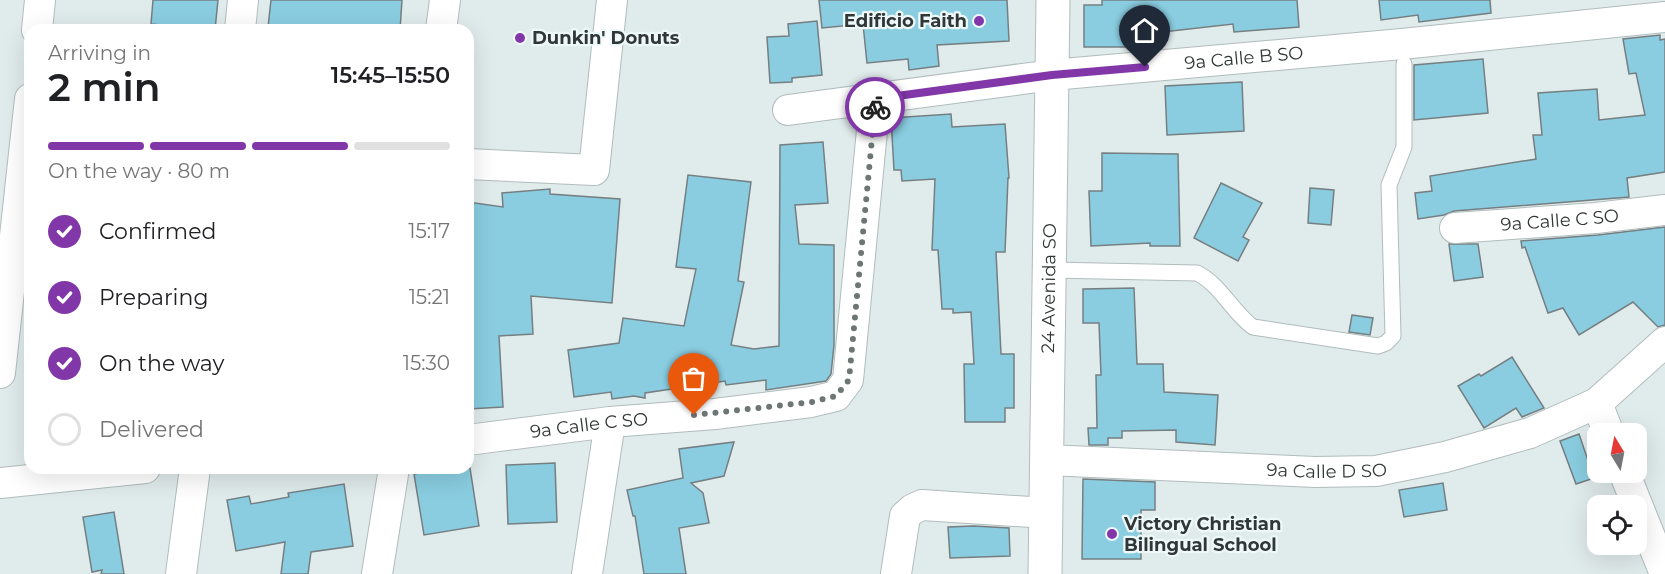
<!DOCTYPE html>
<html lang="en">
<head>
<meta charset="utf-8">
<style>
	body { margin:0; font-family:Montserrat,sans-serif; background:#f6f6f6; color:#202124; height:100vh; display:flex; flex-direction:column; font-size:22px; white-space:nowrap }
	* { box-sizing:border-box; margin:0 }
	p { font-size:20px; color:#757577 }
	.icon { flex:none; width:33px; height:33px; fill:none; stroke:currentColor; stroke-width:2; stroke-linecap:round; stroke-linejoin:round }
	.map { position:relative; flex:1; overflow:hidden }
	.sheet { position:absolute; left:24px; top:24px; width:450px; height:450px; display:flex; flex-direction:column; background:#fff; border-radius:18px; box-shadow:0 6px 24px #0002 }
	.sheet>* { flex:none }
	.needle { width:39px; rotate:350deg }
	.tools { position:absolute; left:1587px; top:423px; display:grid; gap:12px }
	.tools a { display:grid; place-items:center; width:60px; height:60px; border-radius:12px; background:#fff; box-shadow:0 6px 24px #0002; font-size:30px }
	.pin { position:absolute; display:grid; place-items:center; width:51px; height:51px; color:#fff; margin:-62px -26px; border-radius:50% 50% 50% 0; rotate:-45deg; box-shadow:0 0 6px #0007 }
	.pin .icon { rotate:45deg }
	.courier { position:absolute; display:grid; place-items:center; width:60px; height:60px; margin:-30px; border:4px solid #8237a9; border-radius:50%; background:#fff; color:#222; box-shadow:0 2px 8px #0007 }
	.overview em { font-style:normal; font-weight:600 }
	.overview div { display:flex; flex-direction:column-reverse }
	.overview { display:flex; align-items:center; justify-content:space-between; height:102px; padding:0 24px }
	h1 { font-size:39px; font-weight:600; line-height:45px }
	.bar { display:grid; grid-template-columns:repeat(4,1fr); gap:9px 6px; align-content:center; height:72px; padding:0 24px }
	.bar i { height:8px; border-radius:4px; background:#e0e0e0 }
	.bar .current { background:#8237a9 }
	.bar p { grid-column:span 4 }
	ol { padding:0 24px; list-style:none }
	li { display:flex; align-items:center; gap:18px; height:66px }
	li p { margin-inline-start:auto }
	li .icon { padding:6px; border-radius:50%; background:#8237a9; color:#fff; stroke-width:4 }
	li:last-child { color:#757577 }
	li i { width:33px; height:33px; border:3px solid #e0e0e0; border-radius:50% }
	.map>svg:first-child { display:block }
	.building { fill:#8acde1; stroke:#757f82; stroke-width:1.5 }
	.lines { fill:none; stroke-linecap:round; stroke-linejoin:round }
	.service-casing { stroke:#b1bcbc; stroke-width:17 }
	.minor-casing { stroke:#b1bcbc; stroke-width:32 }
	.tertiary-casing { stroke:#b1bcbc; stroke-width:35 }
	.service { stroke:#fff; stroke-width:15 }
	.minor { stroke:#fff; stroke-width:30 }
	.tertiary { stroke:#fff; stroke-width:33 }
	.done { stroke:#6e7575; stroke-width:6; stroke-dasharray:0 10.8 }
	.route { stroke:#8237a9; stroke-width:8 }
	.poi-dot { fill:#8237a9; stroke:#edf9f8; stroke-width:2 }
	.labels { text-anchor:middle; stroke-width:4.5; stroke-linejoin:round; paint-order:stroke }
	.poi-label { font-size:18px; font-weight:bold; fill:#313636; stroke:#edf9f8; text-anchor:start }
	.street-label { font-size:18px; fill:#313636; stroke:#edf9f8 }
</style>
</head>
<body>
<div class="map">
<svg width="1665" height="574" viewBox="0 0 1665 574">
	<rect width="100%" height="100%" fill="#e0ebeb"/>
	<g class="building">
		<polygon points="153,0 218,0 215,30 181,30 181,27 151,24"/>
		<polygon points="271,0 402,0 400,30 296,30 268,27"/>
		<polygon points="819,0 1007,0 1009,41 937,45 939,66 909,70 908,59 867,63 863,24 822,28"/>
		<polygon points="1102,0 1297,0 1299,27 1234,32 1233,24 1136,35 1136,47 1084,47 1084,5 1102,5"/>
		<polygon points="1379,0 1490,0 1491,13 1419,22 1418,15 1381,20"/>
		<polygon points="817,21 822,75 792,78 792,82 770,83 767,37 789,36 788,24"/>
		<polygon points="1660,35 1660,40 1665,39 1665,172 1627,178 1629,197 1454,211 1444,215 1418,219 1415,193 1432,191 1430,176 1536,159 1533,135 1542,135 1538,93 1597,89 1599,120 1645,115 1636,73 1629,74 1623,39"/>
		<polygon points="1483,59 1488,113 1414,120 1414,65"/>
		<polygon points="1242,82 1244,131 1167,135 1165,86"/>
		<polygon points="951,114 952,127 1005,124 1009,178 1008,178 1005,252 996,252 1001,354 1014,354 1014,408 1005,408 1005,422 965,422 964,364 974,364 971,312 953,313 953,309 942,309 938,250 932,250 935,179 902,181 901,170 894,170 891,118"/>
		<polygon points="823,142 828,203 795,205 799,244 834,245 834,345 831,374 826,381 766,390 766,380 726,385 725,381 645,393 645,398 634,396 612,399 611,392 574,397 568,350 619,343 623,318 684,326 696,269 676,267 688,175 751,182 738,281 744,282 731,345 754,349 779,346 780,145"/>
		<polygon points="1102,153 1178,154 1180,246 1150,246 1150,243 1091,246 1089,191 1102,191"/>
		<polygon points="1221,183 1262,203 1243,237 1249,240 1238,261 1194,238"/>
		<polygon points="1310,188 1334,190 1331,225 1308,223"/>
		<polygon points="550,189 550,194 620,199 612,303 531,296 533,334 499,336 503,407 468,409 468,202 503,207 502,193"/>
		<polygon points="1665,227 1665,325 1658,327 1633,302 1579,335 1563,308 1548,313 1525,247 1522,248 1521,241 1598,235"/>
		<polygon points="1449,244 1478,244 1483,277 1454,281"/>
		<polygon points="1134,288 1137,364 1163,364 1164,392 1218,395 1215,445 1176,442 1176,430 1122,431 1122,438 1108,438 1108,445 1089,445 1088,428 1097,428 1096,375 1101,375 1099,323 1083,323 1083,289"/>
		<polygon points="1352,315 1373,318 1370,335 1349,332"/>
		<polygon points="1512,357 1544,408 1522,417 1516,408 1484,428 1458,386 1479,374 1481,376"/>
		<polygon points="1579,434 1594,478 1576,484 1560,441"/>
		<polygon points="734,442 724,476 691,483 703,493 709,523 679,528 686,574 644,574 635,516 633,516 627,490 683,478 679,449"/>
		<polygon points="555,463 557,522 508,524 506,465"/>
		<polygon points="450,468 470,468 479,526 424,535 414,474"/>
		<polygon points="1083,479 1155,482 1155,510 1141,510 1141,559 1082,559"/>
		<polygon points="1443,483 1447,510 1404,517 1399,490"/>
		<polygon points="344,484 353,546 311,552 308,574 281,574 285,542 236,551 227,500 249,496 251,504 289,497 288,493"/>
		<polygon points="114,512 124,574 101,574 102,570 92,572 83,517"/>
		<polygon points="974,526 1009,528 1010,556 950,558 948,527"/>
	</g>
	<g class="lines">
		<g class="service-casing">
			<path id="service" d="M 1050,270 L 1197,273 C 1221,285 1232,312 1253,327 L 1378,346 L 1386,343 L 1393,336 L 1389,185 L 1404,147 L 1404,64"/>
		</g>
		<g class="minor-casing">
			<g id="minor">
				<polyline points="37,30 40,0"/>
				<polyline points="240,30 243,0"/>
				<polyline points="441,30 445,0"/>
				<path id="s1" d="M 788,110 L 1052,75 L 1402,44 L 1665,17"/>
				<polyline points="468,164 594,170 612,0"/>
				<path id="s2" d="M 1455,228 L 1596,218 L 1665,210"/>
				<polyline points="0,373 30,99"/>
				<polyline points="1597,403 1609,434"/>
				<path id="s3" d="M 468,440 L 610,422 L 715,414 L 811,402 L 836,396 L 848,380 L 875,99"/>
				<path id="s4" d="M 1047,460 L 1315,472 L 1376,471 L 1445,457 L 1530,433 L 1597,403 L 1665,342"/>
				<polyline points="1624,472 1665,574"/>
				<polyline points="0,483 145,468"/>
				<polyline points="181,574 195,468"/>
				<polyline points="377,574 394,468"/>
				<polyline points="587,574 610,422"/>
				<polyline points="896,574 905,516 913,509 922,505 1046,513"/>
			</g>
		</g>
		<g class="tertiary-casing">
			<g id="tertiary">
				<path id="s5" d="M 1045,574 L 1053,0"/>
			</g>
		</g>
		<use href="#service" class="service"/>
		<use href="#minor" class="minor"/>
		<use href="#tertiary" class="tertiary"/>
	</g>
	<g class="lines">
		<polyline class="done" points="694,415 812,402 836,396 849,380 875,107"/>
		<polyline class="route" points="875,107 875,99 1052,75 1145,67"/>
	</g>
	<g class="poi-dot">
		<circle cx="979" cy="21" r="6"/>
		<circle cx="520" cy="38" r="6"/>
		<circle cx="1112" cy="534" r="6"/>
	</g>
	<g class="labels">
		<g class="poi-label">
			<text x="967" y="27" text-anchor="end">Edificio Faith</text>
			<text x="532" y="44">Dunkin' Donuts</text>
			<text x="1124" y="530">Victory Christian<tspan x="1124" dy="21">Bilingual School</tspan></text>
		</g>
		<g class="street-label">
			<text dy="6" stroke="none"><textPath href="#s1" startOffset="459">9a Calle B SO</textPath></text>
			<text dy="6" stroke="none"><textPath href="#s2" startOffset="105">9a Calle C SO</textPath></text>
			<text dy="6" stroke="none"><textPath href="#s5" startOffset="286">24 Avenida SO</textPath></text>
			<text dy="6" stroke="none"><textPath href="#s3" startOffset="122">9a Calle C SO</textPath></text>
			<text dy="6" stroke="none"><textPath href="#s4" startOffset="280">9a Calle D SO</textPath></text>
		</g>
	</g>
</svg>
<div class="tools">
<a><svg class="needle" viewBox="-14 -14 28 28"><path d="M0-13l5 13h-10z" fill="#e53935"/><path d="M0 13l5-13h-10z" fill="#757577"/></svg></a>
<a><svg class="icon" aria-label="locate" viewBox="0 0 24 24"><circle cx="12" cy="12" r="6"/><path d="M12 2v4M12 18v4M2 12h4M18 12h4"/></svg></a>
</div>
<div class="pin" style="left:694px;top:415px;background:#ea580c"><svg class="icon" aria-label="bag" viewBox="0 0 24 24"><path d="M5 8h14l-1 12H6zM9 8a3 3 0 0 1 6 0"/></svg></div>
<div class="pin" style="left:1145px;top:67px;background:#1f2937"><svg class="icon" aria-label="home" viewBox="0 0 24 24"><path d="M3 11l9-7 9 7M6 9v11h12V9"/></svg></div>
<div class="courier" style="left:875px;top:107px"><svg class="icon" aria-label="bike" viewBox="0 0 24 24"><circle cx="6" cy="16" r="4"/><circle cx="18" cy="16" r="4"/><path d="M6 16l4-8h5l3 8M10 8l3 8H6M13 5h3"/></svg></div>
<section class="sheet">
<div class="overview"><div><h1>2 min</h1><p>Arriving in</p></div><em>15:45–15:50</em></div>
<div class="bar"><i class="current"></i><i class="current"></i><i class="current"></i><i></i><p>On the way · 80 m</p></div>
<ol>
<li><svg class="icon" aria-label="check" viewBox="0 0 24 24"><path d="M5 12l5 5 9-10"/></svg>Confirmed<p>15:17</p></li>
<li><svg class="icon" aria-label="check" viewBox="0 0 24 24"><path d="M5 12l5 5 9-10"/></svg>Preparing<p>15:21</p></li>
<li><svg class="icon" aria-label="check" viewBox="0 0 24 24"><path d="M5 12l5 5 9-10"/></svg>On the way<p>15:30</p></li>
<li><i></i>Delivered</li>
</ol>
</section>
</div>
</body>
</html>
